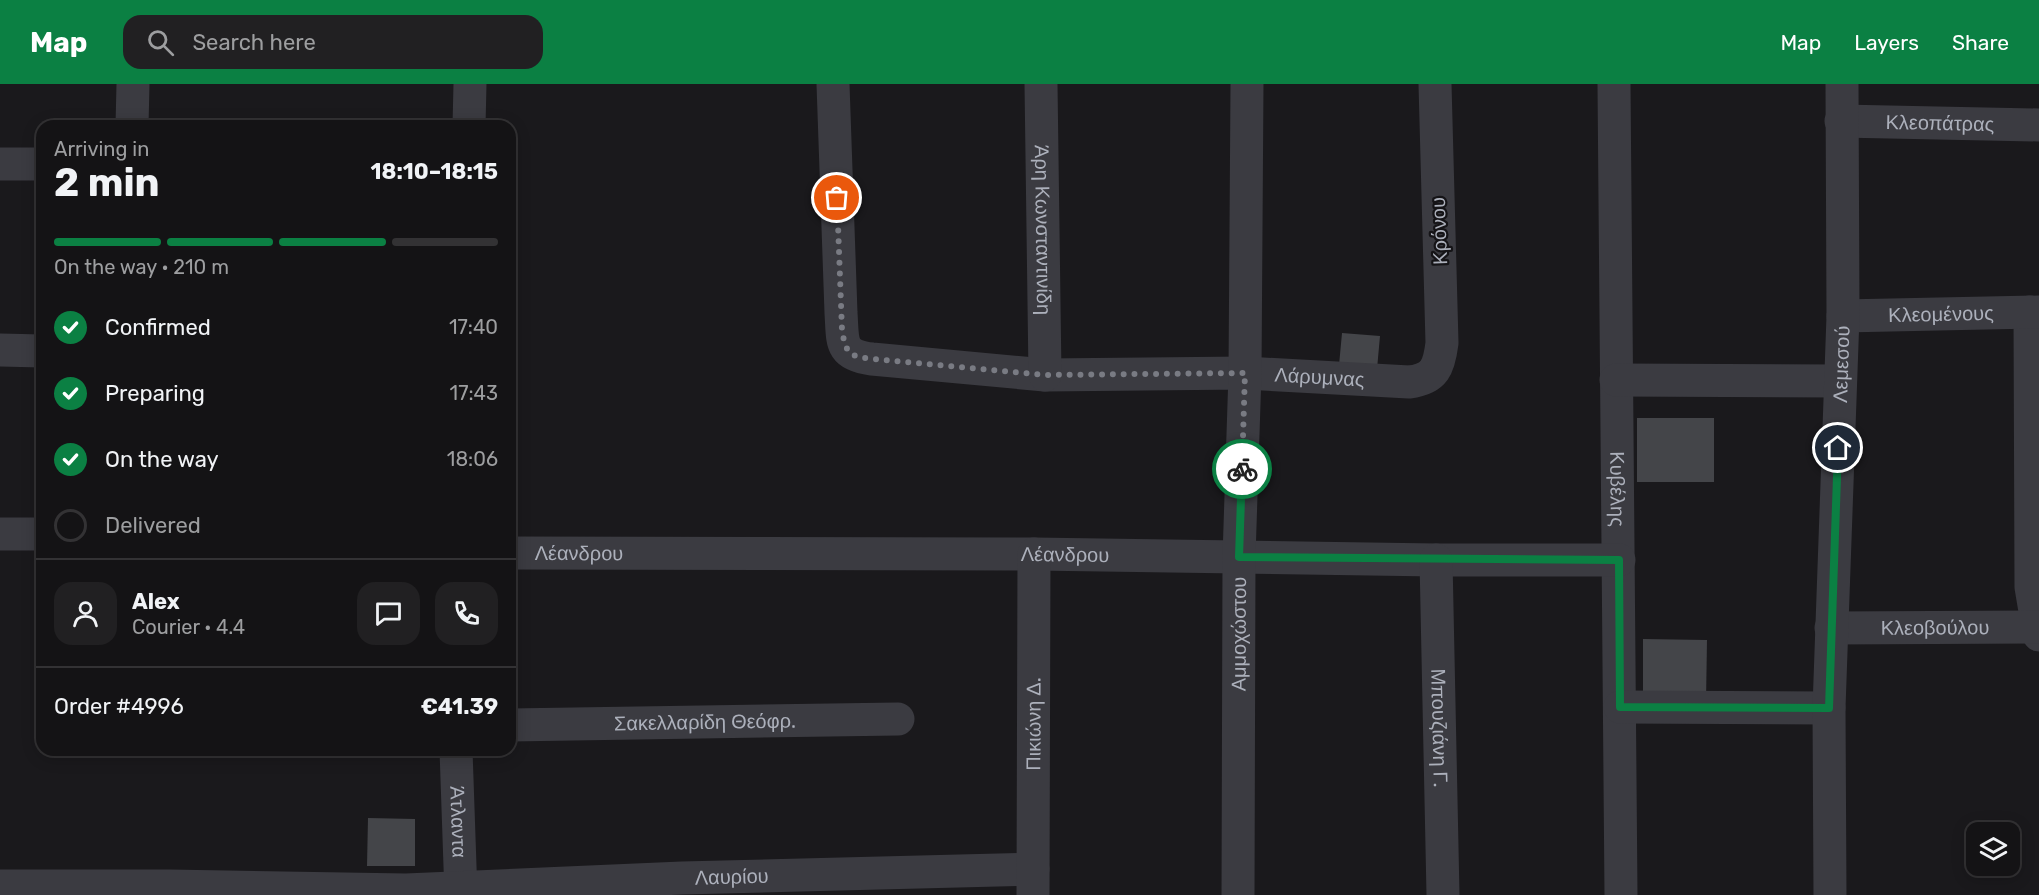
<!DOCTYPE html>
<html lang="en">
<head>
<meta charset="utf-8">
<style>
	body { margin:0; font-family:Rubik,sans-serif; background:#212022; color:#f1f3f6; height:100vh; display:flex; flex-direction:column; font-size:22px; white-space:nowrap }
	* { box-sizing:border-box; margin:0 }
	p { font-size:20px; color:#9d9ea0 }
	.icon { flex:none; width:33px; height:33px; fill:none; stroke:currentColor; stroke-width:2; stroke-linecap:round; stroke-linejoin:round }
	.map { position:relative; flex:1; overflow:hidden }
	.side { position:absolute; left:36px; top:36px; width:480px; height:636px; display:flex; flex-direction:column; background:#141315; border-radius:18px; box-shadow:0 3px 15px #0003,0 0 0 2px #333234 }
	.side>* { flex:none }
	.controls { position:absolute; left:1966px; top:738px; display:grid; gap:12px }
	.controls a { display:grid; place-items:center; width:54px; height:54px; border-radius:12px; background:#141315; box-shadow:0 3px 15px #0003,0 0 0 2px #333234; font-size:30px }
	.pin { position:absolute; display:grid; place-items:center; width:51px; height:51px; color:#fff; margin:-26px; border:3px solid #fff; border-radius:50%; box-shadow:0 2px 6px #0007 }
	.courier { position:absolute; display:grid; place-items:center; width:60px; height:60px; margin:-30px; border:4px solid #0b8043; border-radius:50%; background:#fff; color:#222; box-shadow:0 2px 8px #0007 }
	.overview em { font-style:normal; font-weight:700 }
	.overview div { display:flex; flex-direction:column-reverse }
	.overview { display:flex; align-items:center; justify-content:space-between; height:102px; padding:0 18px }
	h1 { font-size:39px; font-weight:700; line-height:45px }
	.bar { display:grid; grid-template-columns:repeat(4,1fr); gap:9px 6px; align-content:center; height:72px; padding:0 18px }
	.bar i { height:8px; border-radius:4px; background:#333234 }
	.bar .selected { background:#0b8043 }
	.bar p { grid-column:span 4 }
	.line { display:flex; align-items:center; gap:15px; padding:0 18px; border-top:2px solid #333234 }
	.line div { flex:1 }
	.round { display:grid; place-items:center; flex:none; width:63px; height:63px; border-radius:18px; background:#212022 }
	ol { padding:0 18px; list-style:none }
	li { display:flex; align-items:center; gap:18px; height:66px }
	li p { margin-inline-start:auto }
	li .icon { padding:6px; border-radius:50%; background:#0b8043; color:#fff; stroke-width:4 }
	li:last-child { color:#9d9ea0 }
	li i { width:33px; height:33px; border:3px solid #333234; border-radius:50% }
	header { display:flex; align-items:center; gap:36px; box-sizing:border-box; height:84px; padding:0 30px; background:#0b8043; color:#fff }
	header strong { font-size:28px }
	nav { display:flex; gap:33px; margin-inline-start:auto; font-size:21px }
	.search { width:420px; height:54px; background:#212022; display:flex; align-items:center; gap:15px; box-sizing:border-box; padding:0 21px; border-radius:18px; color:#9d9ea0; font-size:22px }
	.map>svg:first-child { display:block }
	.building { fill:#444549 }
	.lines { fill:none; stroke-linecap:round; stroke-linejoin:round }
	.street { stroke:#3b3b41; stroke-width:33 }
	.done { stroke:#797b83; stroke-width:6; stroke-dasharray:0 10.8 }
	.route { stroke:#0b8043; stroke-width:8 }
	.labels { text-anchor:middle; stroke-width:4.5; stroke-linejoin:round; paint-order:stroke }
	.street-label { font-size:20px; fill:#acb0bb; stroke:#151417 }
</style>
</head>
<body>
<header>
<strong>Map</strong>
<div class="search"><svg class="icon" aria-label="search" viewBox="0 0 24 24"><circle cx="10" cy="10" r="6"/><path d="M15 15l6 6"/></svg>Search here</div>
<nav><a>Map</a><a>Layers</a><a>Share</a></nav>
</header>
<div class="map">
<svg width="2039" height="811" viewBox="0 0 2039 811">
	<rect width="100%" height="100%" fill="#1a191c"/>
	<g class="building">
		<polygon points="1342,249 1380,252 1377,285 1339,281"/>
		<rect x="1637" y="334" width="77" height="64"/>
		<polygon points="1643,555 1707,556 1706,618 1643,617"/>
		<polygon points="368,734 415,735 415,782 367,782"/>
	</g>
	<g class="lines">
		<g class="street">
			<path id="s1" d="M 833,0 L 841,229 C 843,258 839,271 872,275 L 1045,291 L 1245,289 L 1409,298 C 1435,295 1439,283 1442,259 L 1435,0"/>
			<path id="s2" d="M 1041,0 L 1045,291"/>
			<path id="s3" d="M 1614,0 L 1621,811"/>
			<path id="s4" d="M 1841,37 L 2039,41"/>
			<polyline points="132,42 133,0"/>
			<polyline points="469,42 470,0"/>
			<polyline points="0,80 42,80"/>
			<polyline points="2030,228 2031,503 2039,551"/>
			<path id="s5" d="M 1843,232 L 2039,228"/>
			<polyline points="0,266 42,267"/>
			<polyline points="1616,296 1840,297"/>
			<polyline points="0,450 42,450"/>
			<path id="s6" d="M 510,469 L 1034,470 L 1436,476 L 1619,476"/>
			<path id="s7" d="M 1436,476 L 1443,811"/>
			<path id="s8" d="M 1831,544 L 2039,543"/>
			<polyline points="1620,623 1829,624"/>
			<path id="s9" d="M 510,641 L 898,635"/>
			<path id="s10" d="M 456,666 L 461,811"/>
			<path id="s11" d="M 0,802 L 169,802 L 406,806 L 682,794 L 1033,785"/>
			<path id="s12" d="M 1033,811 L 1034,470"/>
			<path id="s13" d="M 1238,811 L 1239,473 L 1245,289 L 1247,0"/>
			<path id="s14" d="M 1830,811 L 1829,624 L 1843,232 L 1842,0"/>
		</g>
	</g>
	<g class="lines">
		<path class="done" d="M 837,114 L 842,246 C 846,270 849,272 872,275 L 1045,291 L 1245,289 L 1242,385"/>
		<polyline class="route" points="1242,385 1239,473 1619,476 1620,623 1829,624 1838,364"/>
	</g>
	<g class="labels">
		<g class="street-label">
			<text dy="7" stroke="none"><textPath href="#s4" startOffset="99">Κλεοπάτρας</textPath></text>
			<text dy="7" stroke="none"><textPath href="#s2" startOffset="146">Άρη Κωνσταντινίδη</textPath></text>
			<text transform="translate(1439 147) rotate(-92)" y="7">Κρόνου</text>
			<text dy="7" stroke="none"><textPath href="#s5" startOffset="98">Κλεομένους</textPath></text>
			<text dy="7" stroke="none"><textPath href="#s14" startOffset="531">Λεμεσού</textPath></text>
			<text dy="7" stroke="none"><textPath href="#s1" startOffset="742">Λάρυμνας</textPath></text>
			<text dy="7" stroke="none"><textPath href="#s3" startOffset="405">Κυβέλης</textPath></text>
			<text dy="7" stroke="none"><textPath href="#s6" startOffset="69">Λέανδρου</textPath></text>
			<text dy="7" stroke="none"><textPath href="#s6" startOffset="555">Λέανδρου</textPath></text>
			<text dy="7" stroke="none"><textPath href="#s8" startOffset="104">Κλεοβούλου</textPath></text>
			<text dy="7" stroke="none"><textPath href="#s13" startOffset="261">Αμμοχώστου</textPath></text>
			<text dy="7" stroke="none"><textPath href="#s9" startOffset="195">Σακελλαρίδη Θεόφρ.</textPath></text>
			<text dy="7" stroke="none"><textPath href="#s12" startOffset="171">Πικιώνη Δ.</textPath></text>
			<text dy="7" stroke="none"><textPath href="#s7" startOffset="168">Μπουζιάνη Γ.</textPath></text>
			<text dy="7" stroke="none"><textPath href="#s10" startOffset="72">Άτλαντα</textPath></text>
			<text dy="7" stroke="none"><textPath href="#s11" startOffset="732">Λαυρίου</textPath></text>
		</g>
	</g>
</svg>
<div class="controls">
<a><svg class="icon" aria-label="layers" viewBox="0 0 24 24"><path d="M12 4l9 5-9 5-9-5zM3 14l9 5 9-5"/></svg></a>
</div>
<div class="pin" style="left:837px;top:114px;background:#ea580c"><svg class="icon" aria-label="bag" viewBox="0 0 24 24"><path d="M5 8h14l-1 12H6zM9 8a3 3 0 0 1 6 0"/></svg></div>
<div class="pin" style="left:1838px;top:364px;background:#1f2937"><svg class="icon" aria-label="home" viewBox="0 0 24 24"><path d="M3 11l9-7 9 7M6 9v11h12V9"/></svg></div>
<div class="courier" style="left:1242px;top:385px"><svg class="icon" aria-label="bike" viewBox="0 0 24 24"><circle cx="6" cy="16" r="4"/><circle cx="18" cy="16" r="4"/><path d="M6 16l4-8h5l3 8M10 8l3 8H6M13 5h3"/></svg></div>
<section class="side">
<div class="overview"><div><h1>2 min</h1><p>Arriving in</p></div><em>18:10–18:15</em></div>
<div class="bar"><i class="selected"></i><i class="selected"></i><i class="selected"></i><i></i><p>On the way · 210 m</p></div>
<ol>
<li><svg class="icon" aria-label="check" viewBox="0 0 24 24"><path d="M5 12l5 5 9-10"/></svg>Confirmed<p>17:40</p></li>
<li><svg class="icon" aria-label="check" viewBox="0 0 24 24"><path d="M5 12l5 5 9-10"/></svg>Preparing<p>17:43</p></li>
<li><svg class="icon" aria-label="check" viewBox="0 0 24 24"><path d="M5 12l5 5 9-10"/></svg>On the way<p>18:06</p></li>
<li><i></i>Delivered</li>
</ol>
<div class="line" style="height:108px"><a class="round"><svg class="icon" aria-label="person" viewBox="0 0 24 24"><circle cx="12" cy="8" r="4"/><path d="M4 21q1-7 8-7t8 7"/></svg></a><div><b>Alex</b><p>Courier · 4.4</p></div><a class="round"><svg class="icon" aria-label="chat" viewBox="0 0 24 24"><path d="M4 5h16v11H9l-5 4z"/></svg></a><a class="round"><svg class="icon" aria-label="phone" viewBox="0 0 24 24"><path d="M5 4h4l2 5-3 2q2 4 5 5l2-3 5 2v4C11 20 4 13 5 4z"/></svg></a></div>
<div class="line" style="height:78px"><div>Order #4996</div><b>€41.39</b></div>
</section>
</div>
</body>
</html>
